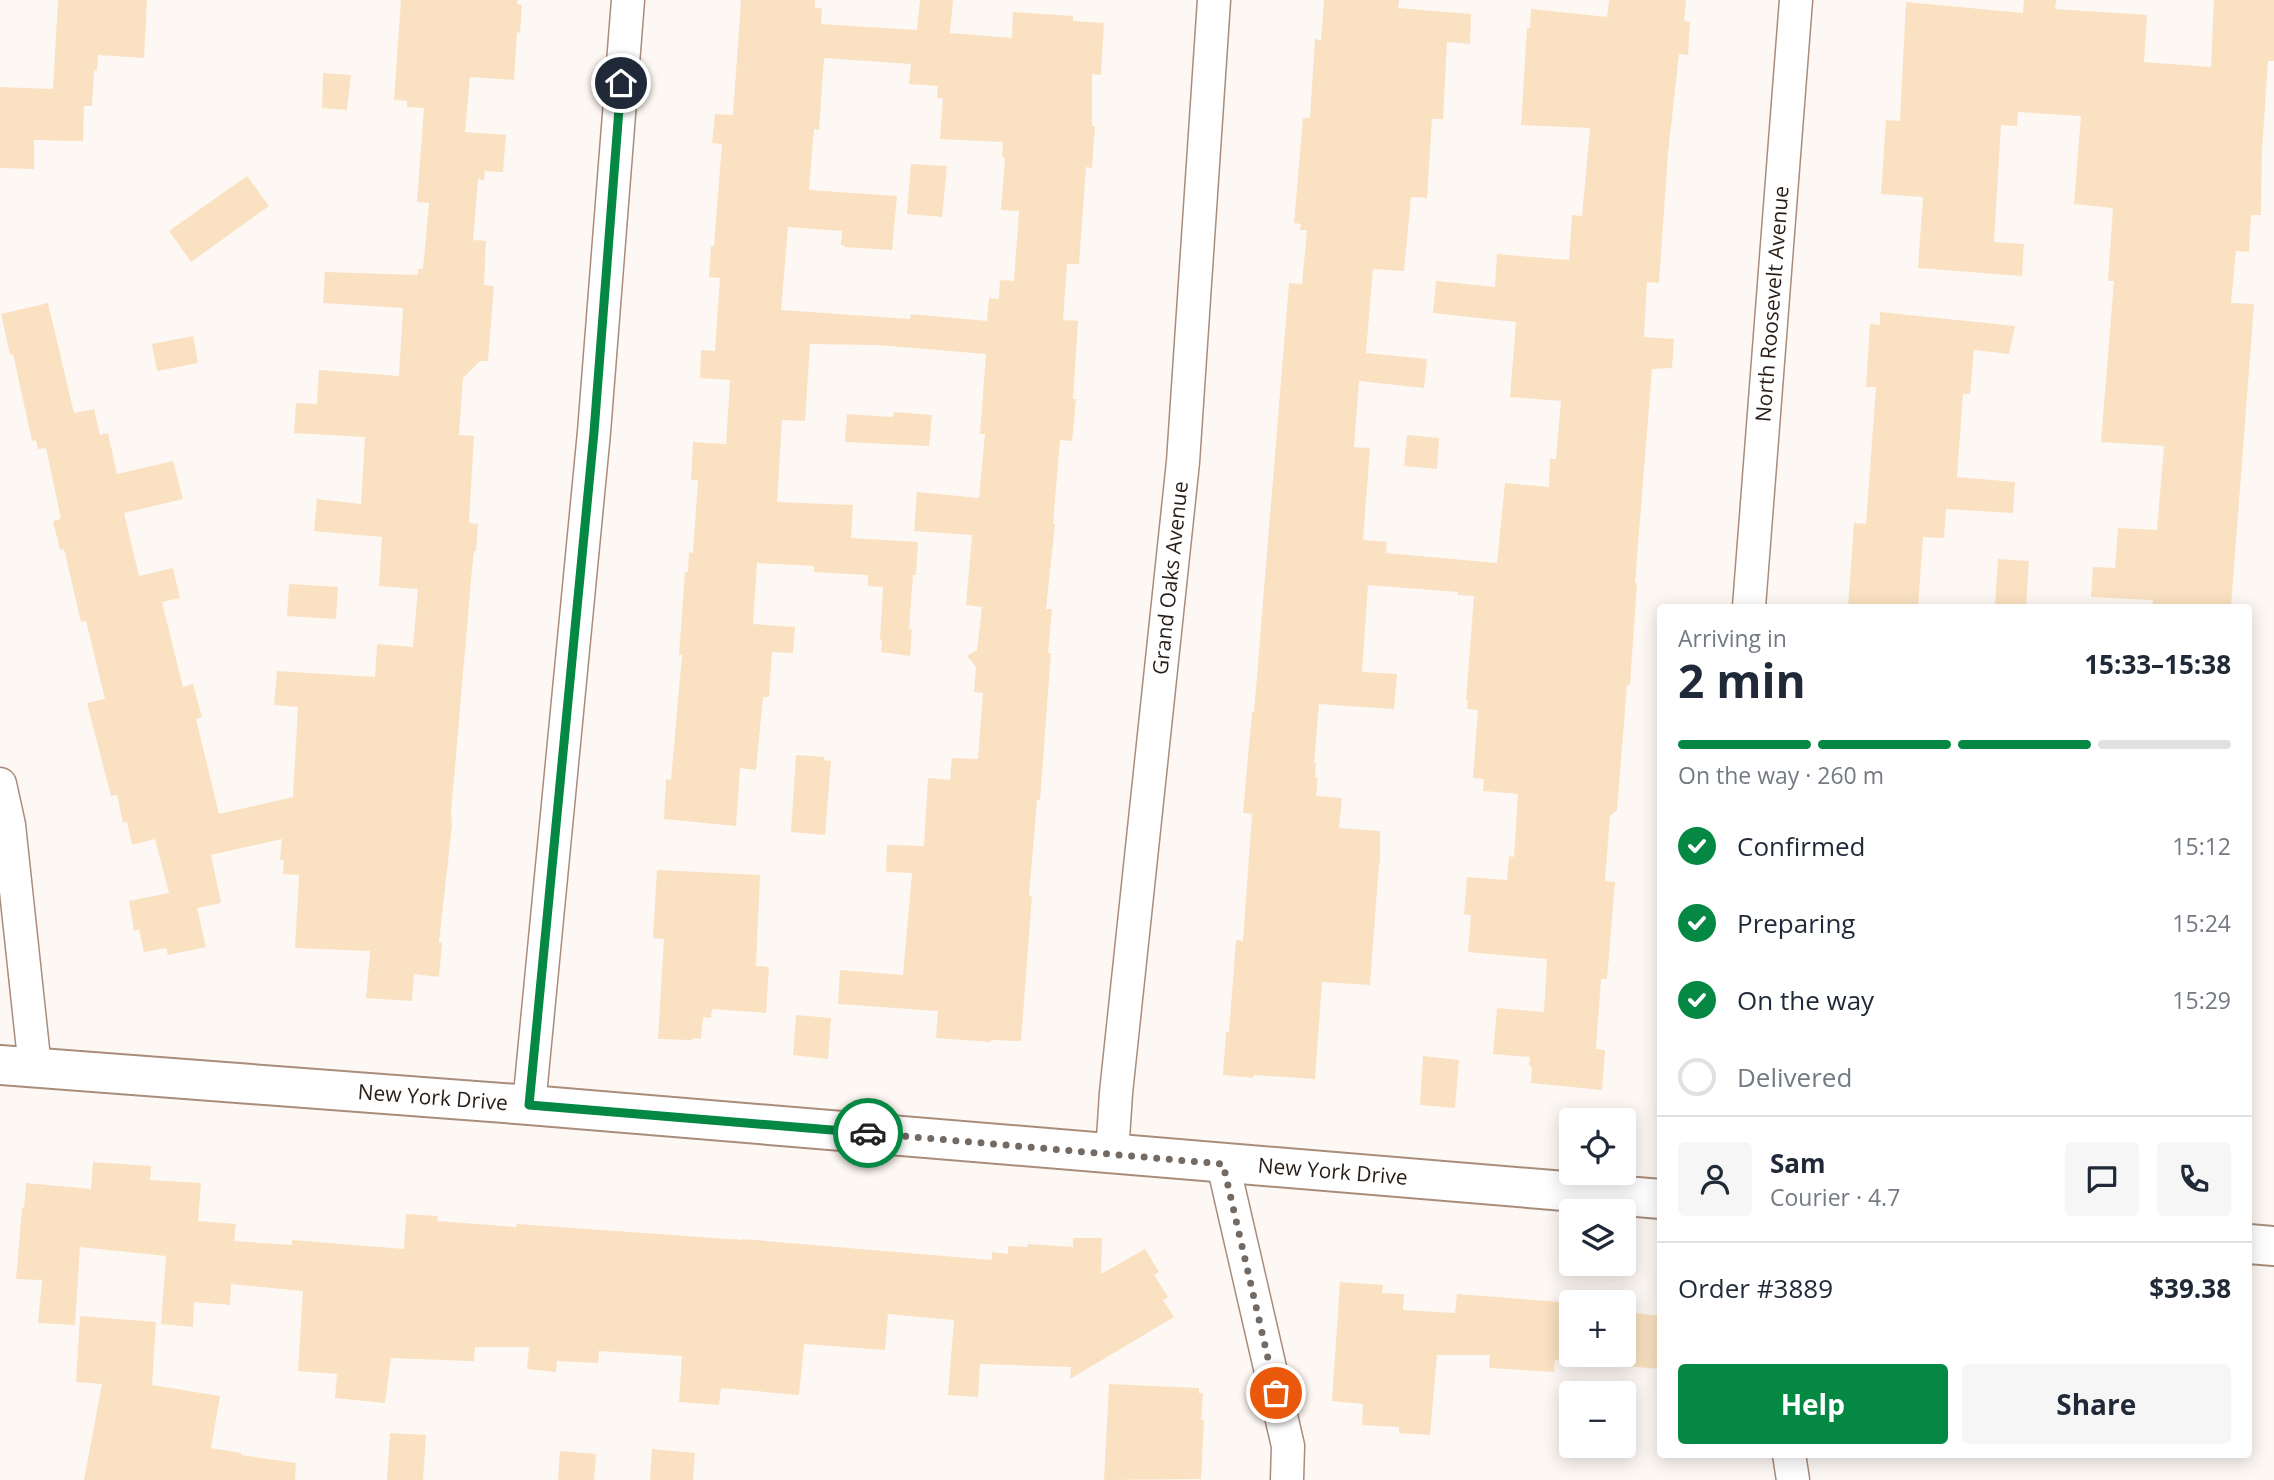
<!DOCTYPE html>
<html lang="en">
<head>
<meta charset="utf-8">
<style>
	body { margin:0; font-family:"Open Sans",sans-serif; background:#f6f6f7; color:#1f2937; height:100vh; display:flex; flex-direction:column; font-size:26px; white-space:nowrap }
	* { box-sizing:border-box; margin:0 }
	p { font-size:23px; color:#747a83 }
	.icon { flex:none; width:38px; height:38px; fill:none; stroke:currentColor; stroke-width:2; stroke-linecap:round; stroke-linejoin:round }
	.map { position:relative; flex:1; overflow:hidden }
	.panel { position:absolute; left:1657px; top:604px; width:595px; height:854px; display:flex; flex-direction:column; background:#fff; border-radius:7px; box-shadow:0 4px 18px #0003 }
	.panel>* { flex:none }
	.controls { position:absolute; left:1559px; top:1108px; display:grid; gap:14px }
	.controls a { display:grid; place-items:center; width:77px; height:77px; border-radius:7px; background:#fff; box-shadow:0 4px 18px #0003; font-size:35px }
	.pin { position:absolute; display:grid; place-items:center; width:60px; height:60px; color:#fff; margin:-30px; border:4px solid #fff; border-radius:50%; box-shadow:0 2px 7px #0007 }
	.courier { position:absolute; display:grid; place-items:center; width:70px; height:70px; margin:-35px; border:5px solid #058843; border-radius:50%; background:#fff; color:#222; box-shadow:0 2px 9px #0007 }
	.headline em { font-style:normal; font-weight:700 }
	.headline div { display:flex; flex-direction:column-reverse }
	.headline { display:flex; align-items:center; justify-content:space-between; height:119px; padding:0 21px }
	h1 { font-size:46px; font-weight:700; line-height:52px }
	.bar { display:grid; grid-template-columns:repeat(4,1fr); gap:10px 7px; align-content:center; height:84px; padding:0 21px }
	.bar i { height:9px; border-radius:5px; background:#e0e1e3 }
	.bar .current { background:#058843 }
	.bar p { grid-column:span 4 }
	.line { display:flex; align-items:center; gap:18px; padding:0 21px; border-top:2px solid #e0e1e3 }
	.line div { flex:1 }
	.round { display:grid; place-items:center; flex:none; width:74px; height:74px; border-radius:7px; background:#f6f6f7 }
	ol { padding:0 21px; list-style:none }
	li { display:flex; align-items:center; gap:21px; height:77px }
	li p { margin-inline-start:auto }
	li .icon { padding:7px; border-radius:50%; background:#058843; color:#fff; stroke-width:4 }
	li:last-child { color:#747a83 }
	li i { width:38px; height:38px; border:4px solid #e0e1e3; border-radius:50% }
	.primary-button { display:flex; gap:14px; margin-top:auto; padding:14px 21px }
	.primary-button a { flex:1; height:80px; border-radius:7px; background:#058843; color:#fff; font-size:28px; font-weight:700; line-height:80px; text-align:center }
	.primary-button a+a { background:#f6f6f7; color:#1f2937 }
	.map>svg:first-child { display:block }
	.building { fill:#fae1c1; fill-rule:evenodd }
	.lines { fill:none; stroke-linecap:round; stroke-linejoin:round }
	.minor-casing { stroke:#a98c7a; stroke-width:35 }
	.tertiary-casing { stroke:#a98c7a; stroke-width:42 }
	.minor { stroke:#fff; stroke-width:32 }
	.tertiary { stroke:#fff; stroke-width:38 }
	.done { stroke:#746a64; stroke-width:7; stroke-dasharray:0 12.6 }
	.route { stroke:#058843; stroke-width:9 }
	.labels { text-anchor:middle; stroke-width:7; stroke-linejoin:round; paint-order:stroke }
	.street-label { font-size:21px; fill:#291e17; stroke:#fff }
</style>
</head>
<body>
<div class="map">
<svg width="2274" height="1480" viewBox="0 0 2274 1480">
	<rect width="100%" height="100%" fill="#fef8f4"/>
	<g class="building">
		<polygon points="58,0 147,0 144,58 98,55 97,71 94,70 92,106 84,106 83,141 34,140 34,169 0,168 0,87 53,89"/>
		<polygon points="401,0 518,0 517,4 522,5 520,33 517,32 514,80 470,77 465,132 506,135 505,146 503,172 485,171 484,180 478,179 473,240 486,241 484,285 494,286 488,361 480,361 463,378 459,435 474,436 469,523 478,524 476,551 474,551 472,569 451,813 452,825 439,942 442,943 439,977 414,974 412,1001 366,998 370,951 295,948 299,875 283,874 284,860 280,860 282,839 211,855 221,903 197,908 206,947 168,955 166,948 144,952 139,929 134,931 129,901 169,893 155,839 132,845 127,822 123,823 117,795 111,796 87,703 105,699 86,621 81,622 64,549 60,550 53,521 61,519 46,448 38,449 36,440 32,441 13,354 10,355 1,314 48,303 74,413 94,409 100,435 108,433 117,474 173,461 183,499 124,513 139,576 173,568 180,598 162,602 183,687 193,684 202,717 196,719 219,814 293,797 298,707 274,705 277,671 375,677 377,644 413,647 418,589 379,586 382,537 314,531 317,499 361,504 365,437 294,433 296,403 317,404 319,370 399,376 403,308 323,303 325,272 418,275 418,269 423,269 429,203 417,202 424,108 407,107 407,101 394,100"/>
		<path d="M 741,0 L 815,0 L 815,8 L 822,8 L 821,24 L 917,30 L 920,0 L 953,0 L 950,33 L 1012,38 L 1013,12 L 1073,16 L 1073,21 L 1104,23 L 1101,75 L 1092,74 L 1092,126 L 1095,126 L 1092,168 L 1086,167 L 1079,264 L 1067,264 L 1063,320 L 1078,321 L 1073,399 L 1076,399 L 1072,441 L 1060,440 L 1053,524 L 1055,524 L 1046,609 L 1052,609 L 1048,653 L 1051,653 L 1040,800 L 1037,800 L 1029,896 L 1032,896 L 1021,1041 L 991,1040 L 991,1042 L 936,1038 L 938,1011 L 838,1004 L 840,970 L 903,975 L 912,873 L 886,872 L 887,845 L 924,846 L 928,778 L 950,780 L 952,758 L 978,759 L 983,693 L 974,692 L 976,667 L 967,656 L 977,650 L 982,607 L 966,605 L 972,535 L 914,531 L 917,492 L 979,498 L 985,434 L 980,434 L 986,354 L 877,345 L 810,344 L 805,421 L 782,420 L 777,502 L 853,505 L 851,538 L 918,542 L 916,575 L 913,575 L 909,629 L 912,629 L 910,656 L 881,652 L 882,640 L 880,640 L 883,587 L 868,586 L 868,575 L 814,572 L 814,566 L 757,563 L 753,624 L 795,627 L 793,653 L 772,652 L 769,697 L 763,697 L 756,770 L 740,768 L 736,826 L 664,819 L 666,779 L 671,780 L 682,655 L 679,655 L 685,572 L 688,572 L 689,552 L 693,553 L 698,480 L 691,480 L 693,442 L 726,444 L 730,380 L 700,378 L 701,350 L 715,351 L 720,278 L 709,277 L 711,246 L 714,246 L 722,144 L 712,143 L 715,114 L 733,115 ZM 824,58 L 911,64 L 909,84 L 938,86 L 937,98 L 943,98 L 940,139 L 1003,142 L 1002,157 L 1004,157 L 1005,161 L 1001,210 L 1019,211 L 1014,281 L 1000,280 L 999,299 L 989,298 L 987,321 L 911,314 L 910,319 L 781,310 L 788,227 L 842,231 L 841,245 L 844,245 L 844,247 L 892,250 L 897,196 L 809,190 L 814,129 L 819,130 Z"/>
		<polygon points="1324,0 1399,0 1398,8 1471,14 1470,44 1447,42 1443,119 1432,119 1427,198 1411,197 1404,271 1373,269 1366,353 1427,359 1424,388 1359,381 1354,447 1370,448 1363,540 1387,542 1386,553 1497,563 1505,483 1549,487 1550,459 1556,459 1561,401 1510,397 1516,322 1433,313 1436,281 1495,287 1497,254 1569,260 1572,215 1582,216 1590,128 1521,125 1527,28 1530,28 1531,9 1607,17 1609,0 1686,0 1684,21 1690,22 1688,55 1679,54 1668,153 1659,283 1647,282 1644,337 1674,339 1672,368 1652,369 1635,583 1637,583 1630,685 1627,685 1617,810 1610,816 1605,881 1615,882 1607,979 1601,979 1596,1049 1605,1050 1602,1090 1531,1083 1532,1067 1529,1066 1530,1057 1493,1054 1497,1008 1544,1012 1547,959 1468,952 1471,915 1464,914 1467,877 1507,880 1509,856 1514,857 1518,794 1483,791 1484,779 1473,778 1478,710 1467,709 1468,700 1466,700 1474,596 1458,595 1458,592 1368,585 1362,672 1397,674 1394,709 1319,704 1314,763 1316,763 1315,778 1318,778 1316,796 1342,798 1339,828 1380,831 1380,863 1379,863 1370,985 1322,982 1315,1079 1254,1075 1253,1078 1223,1075 1226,1032 1229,1032 1236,940 1243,941 1252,814 1243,813 1252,712 1254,712 1289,283 1302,284 1307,230 1300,230 1301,224 1294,223 1303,118 1310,118 1315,39 1321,40"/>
		<polygon points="2024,0 2056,0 2055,9 2147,15 2144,62 2211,67 2214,0 2274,0 2274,61 2268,61 2262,150 2261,215 2251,215 2249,252 2236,251 2231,303 2254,304 2231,607 2152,607 2153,600 2091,597 2093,567 2115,568 2118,528 2157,530 2164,446 2101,442 2114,281 2108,281 2113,208 2074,204 2081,116 2018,112 2017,126 2001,125 1994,242 2024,244 2022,276 1918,268 1923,197 1881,194 1886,120 1900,121 1906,2 2023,13"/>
		<polygon points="323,73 351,75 347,110 322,108"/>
		<polygon points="911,164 947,166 942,217 907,214"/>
		<polygon points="247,176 269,206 191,262 169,231"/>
		<polygon points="1880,312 2015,326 2009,354 1974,350 1970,394 1963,394 1957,477 2015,482 2013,513 1946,509 1944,538 1923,537 1918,607 1848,607 1854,523 1866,524 1876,387 1866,387 1870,324 1880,325"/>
		<polygon points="193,336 198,363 157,371 152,344"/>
		<polygon points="894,412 932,415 929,446 845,442 847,414 893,417"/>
		<polygon points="1407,435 1439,438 1437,469 1404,466"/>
		<polygon points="1998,559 2029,561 2026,607 1995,606"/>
		<polygon points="289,584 338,587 336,619 287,616"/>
		<polygon points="796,755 824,757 824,760 831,761 825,835 791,832"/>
		<polygon points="657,870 760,875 756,966 769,967 766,1013 712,1009 711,1018 703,1017 701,1039 693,1038 692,1040 658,1039 664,939 653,938"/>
		<polygon points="796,1015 831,1018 828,1059 793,1055"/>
		<polygon points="1423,1056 1459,1060 1455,1108 1420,1105"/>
		<polygon points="93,1162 151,1166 150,1180 201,1183 198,1221 236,1224 234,1241 292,1245 292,1240 404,1249 406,1214 438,1216 437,1221 516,1227 517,1224 742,1240 742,1239 992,1260 992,1252 1008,1254 1008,1246 1027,1247 1028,1244 1073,1247 1073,1238 1102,1238 1101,1274 1145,1249 1159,1272 1154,1275 1168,1297 1163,1300 1174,1317 1070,1379 1071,1367 980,1364 978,1397 948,1395 954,1320 888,1314 885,1350 804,1344 799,1395 721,1388 719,1405 679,1402 682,1356 599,1351 598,1363 557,1361 556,1372 527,1369 529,1347 475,1347 474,1361 469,1361 391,1358 385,1403 335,1398 337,1374 298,1371 303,1291 231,1284 230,1305 194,1302 193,1327 161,1324 166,1256 80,1247 75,1325 38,1323 42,1280 16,1279 22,1208 24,1208 26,1183 91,1189"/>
		<polygon points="1340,1282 1383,1285 1382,1293 1404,1294 1403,1310 1455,1313 1457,1294 1561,1302 1561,1307 1572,1309 1572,1362 1555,1360 1554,1372 1489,1368 1490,1355 1437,1355 1430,1435 1399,1433 1399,1427 1362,1425 1363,1404 1332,1401"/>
		<polygon points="1624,1312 1661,1316 1661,1369 1624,1366"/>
		<polygon points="80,1316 156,1322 152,1385 220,1396 211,1448 241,1453 241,1455 296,1463 295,1480 84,1480 102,1384 76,1382"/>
		<polygon points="1109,1384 1199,1388 1199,1393 1203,1394 1201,1420 1204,1420 1201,1479 1104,1480"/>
		<polygon points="390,1433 426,1435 423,1480 387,1480"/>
		<polygon points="652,1449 695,1453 693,1480 650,1480"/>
		<polygon points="560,1451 596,1454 594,1480 558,1480"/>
	</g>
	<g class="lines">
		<g class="minor-casing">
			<g id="minor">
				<path id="s1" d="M 1749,607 L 1796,0"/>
				<polyline points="0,784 9,825 35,1068"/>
				<polyline points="529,1105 594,432 628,0"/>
				<path id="s2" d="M 1112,1154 L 1116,1093 L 1183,462 L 1214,0"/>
				<polyline points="1223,1164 1288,1446 1287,1480"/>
				<polyline points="1789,1454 1793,1480"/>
			</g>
		</g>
		<g class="tertiary-casing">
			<g id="tertiary">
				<path id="s3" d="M 0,1065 L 529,1105 L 1661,1199"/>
				<polyline points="2249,1244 2274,1246"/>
			</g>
		</g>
		<use href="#minor" class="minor"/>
		<use href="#tertiary" class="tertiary"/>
	</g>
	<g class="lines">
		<polyline class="done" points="868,1133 1223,1164 1276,1393"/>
		<polyline class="route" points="621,83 594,432 529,1105 868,1133"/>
	</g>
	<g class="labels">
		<g class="street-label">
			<text dy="7" stroke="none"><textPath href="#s1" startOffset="304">North Roosevelt Avenue</textPath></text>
			<text dy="7" stroke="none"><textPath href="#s2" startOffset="579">Grand Oaks Avenue</textPath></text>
			<text dy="7" stroke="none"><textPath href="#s3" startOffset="434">New York Drive</textPath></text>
			<text dy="7" stroke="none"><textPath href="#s3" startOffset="1337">New York Drive</textPath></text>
		</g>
	</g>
</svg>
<div class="controls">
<a><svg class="icon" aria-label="locate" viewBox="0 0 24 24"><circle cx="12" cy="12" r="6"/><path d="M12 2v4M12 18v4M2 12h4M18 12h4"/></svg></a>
<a><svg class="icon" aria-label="layers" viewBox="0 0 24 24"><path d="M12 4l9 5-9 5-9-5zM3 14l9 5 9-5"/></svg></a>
<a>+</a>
<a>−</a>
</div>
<div class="pin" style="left:1276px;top:1393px;background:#ea580c"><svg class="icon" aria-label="bag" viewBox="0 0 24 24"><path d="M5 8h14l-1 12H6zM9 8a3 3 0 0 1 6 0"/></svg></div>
<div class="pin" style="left:621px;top:83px;background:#1f2937"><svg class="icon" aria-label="home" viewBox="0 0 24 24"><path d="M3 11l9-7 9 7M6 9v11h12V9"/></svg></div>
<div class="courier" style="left:868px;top:1133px"><svg class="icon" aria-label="car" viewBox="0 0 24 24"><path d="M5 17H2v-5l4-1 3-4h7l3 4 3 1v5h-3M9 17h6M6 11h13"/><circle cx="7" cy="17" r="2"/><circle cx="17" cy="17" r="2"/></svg></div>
<section class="panel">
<div class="headline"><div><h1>2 min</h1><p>Arriving in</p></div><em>15:33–15:38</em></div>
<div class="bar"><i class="current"></i><i class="current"></i><i class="current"></i><i></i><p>On the way · 260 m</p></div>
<ol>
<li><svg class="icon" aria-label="check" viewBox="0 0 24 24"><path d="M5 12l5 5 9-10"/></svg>Confirmed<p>15:12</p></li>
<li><svg class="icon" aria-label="check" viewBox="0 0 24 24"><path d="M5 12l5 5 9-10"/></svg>Preparing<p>15:24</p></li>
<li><svg class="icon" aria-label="check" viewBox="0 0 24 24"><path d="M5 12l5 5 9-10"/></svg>On the way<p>15:29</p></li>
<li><i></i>Delivered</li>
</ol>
<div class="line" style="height:126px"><a class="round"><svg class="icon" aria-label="person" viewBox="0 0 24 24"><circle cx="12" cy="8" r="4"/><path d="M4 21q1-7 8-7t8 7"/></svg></a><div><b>Sam</b><p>Courier · 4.7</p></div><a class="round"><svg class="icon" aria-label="chat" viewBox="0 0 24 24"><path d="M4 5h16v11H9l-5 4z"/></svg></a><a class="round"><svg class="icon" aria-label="phone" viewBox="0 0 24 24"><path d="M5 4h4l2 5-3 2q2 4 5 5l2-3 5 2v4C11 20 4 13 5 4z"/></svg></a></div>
<div class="line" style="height:91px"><div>Order #3889</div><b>$39.38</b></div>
<div class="primary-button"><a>Help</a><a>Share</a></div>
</section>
</div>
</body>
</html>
